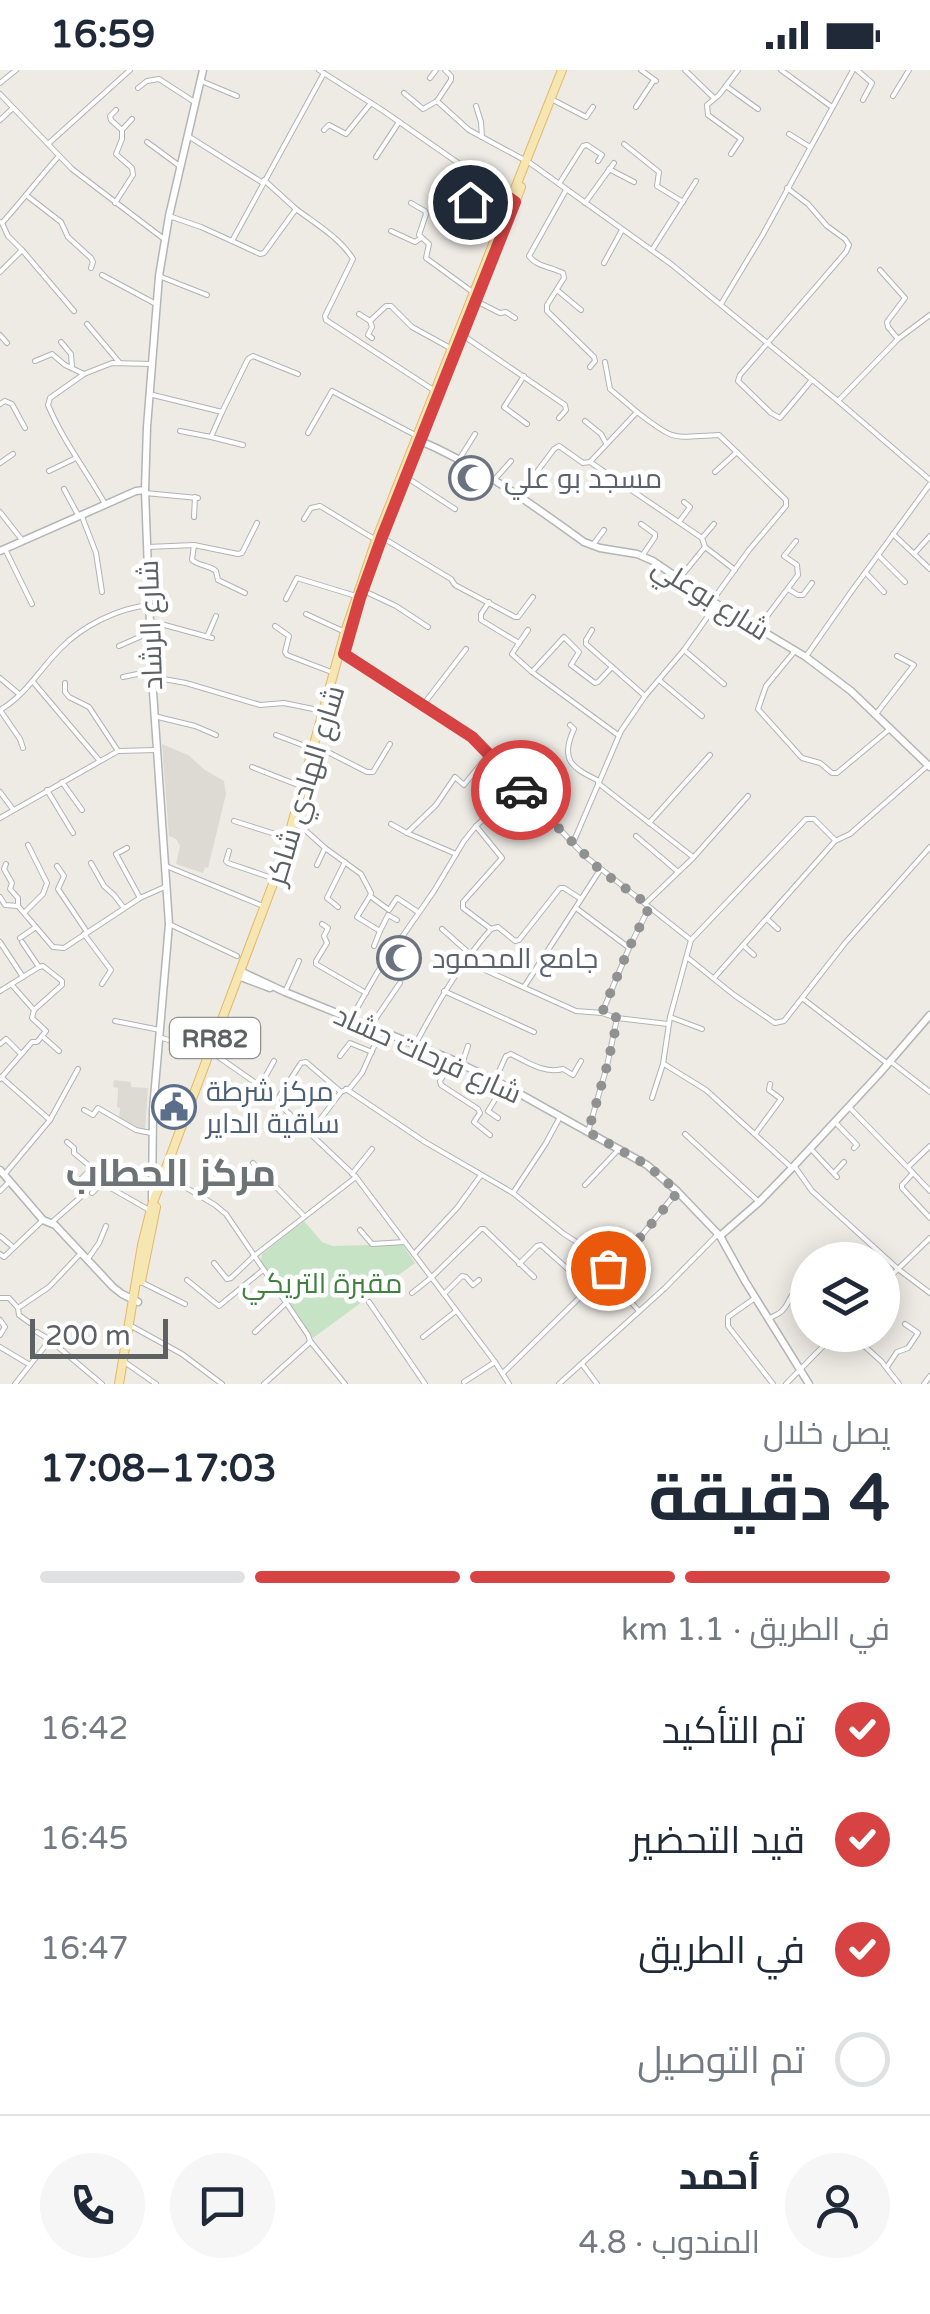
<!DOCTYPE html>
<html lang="ar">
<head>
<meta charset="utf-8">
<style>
	body { margin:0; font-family:"Varela Round",Cairo,sans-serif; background:#f6f6f7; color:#1f2937; direction:rtl; height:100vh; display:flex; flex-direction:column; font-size:38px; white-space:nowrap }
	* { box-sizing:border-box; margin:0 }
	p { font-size:32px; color:#747a83 }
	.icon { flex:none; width:55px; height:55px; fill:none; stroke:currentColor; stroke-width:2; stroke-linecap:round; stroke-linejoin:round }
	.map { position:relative; height:1314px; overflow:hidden; direction:ltr }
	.drawer { display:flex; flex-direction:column; background:#fff; flex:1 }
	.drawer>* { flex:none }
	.buttons { position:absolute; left:790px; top:1172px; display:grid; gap:20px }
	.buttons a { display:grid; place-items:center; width:110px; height:110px; border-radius:50%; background:#fff; box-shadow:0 5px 25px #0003; font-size:50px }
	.scale { position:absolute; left:30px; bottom:25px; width:138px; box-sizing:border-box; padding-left:10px; border:5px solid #5d6164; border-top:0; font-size:28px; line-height:35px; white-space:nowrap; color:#5d6164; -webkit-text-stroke:8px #fff; paint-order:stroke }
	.pin { position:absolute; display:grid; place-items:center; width:85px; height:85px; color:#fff; margin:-42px; border:5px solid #fff; border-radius:50%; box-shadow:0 2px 10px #0007 }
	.courier { position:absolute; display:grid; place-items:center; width:100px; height:100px; margin:-50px; border:8px solid #d74243; border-radius:50%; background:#fff; color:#222; box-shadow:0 2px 12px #0007 }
	.headline em { font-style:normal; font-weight:700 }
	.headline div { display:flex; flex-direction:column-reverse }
	.headline { display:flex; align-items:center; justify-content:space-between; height:170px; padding:0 40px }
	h1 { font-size:65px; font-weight:700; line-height:75px }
	.bar { display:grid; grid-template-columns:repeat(4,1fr); gap:15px 10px; align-content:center; height:120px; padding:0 40px }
	.bar i { height:12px; border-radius:8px; background:#e0e1e3 }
	.bar .active { background:#d74243 }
	.bar p { grid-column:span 4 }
	.line { display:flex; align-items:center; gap:25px; padding:0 40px; border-top:2px solid #e0e1e3 }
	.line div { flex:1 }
	.round { display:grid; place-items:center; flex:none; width:105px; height:105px; border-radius:52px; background:#f6f6f7 }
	ol { padding:0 40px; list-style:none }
	li { display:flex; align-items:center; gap:30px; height:110px }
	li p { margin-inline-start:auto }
	li .icon { padding:10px; border-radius:50%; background:#d74243; color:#fff; stroke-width:4 }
	li:last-child { color:#747a83 }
	li i { width:55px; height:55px; border:5px solid #e0e1e3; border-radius:50% }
	.status { display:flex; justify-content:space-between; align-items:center; height:70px; padding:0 50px; background:#fff; direction:ltr }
	.status svg { height:28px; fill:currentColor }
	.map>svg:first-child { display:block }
	.education { fill:#dddad4 }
	.green { fill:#c7e3c5 }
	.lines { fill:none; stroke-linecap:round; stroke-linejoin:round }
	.street-casing { stroke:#b0b3b6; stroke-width:6 }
	.secondary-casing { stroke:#b2b5b8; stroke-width:9 }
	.primary-casing { stroke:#e2b76a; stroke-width:10 }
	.street { stroke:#fff; stroke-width:4 }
	.secondary { stroke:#fff; stroke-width:6 }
	.primary { stroke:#f6e6b2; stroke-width:8 }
	.done { stroke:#909191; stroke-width:10; stroke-dasharray:0 18 }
	.route { stroke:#d74243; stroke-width:12 }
	.labels { text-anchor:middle; stroke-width:9; stroke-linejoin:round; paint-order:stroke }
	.shield { fill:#fff; stroke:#8e9092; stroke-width:2.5 }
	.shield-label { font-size:25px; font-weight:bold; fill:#5d6164 }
	.worship-label { font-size:28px; fill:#5b616d; stroke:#fff; text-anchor:start }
	.street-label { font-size:28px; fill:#5d6164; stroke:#fff }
	.service-label { font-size:28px; fill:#4e5e75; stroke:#fff; text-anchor:start }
	.park-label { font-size:28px; fill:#41813f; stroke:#fff }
	.district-label { font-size:38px; font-weight:bold; fill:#6e7376; stroke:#fff }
</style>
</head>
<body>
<div class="status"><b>16:59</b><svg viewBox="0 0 49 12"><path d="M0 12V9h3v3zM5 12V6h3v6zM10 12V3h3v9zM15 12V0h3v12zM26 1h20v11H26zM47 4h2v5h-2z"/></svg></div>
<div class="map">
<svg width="930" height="1314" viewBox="0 0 930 1314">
	<rect width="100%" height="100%" fill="#eeebe5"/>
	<g class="education">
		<polygon points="162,674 188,685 205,700 224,711 226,724 208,798 205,797 203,803 176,794 180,776 176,769 169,766"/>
		<polygon points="114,1010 131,1012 131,1017 148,1018 145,1060 137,1059 119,1049 120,1038 117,1037 118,1018 113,1017"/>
	</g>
	<polygon class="green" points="304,1151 322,1172 333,1176 402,1174 415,1193 313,1268 261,1192 262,1184"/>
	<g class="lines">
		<g class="street-casing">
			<g id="street">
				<polyline points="319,0 382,40 510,129"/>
				<polyline points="445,0 451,6 451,10 437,31 469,60 530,93 671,194 838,331 930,410"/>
				<polyline points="641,0 656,11"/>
				<polyline points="685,0 714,28"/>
				<polyline points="781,0 832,37"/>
				<polyline points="857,0 872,13 863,30"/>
				<polyline points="430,8 436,0"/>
				<polyline points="201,11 237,26"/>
				<polyline points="0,13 16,0"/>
				<polyline points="726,16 758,39"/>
				<polyline points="138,18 147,11 159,9 196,33"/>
				<polyline points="404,23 423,39 437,31"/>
				<polyline points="0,24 72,99 164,169"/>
				<polyline points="893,26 909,0"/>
				<polyline points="555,31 586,47 593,37"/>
				<polyline points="476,36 481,52 482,67"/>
				<polyline points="636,37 654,10"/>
				<polyline points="0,50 13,38"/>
				<polyline points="122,60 132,49"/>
				<polyline points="324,60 329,55 346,64 371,33"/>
				<polyline points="789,64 810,77"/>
				<polyline points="188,66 263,113"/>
				<polyline points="147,72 181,97"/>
				<polyline points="48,74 130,0"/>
				<polyline points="624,74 659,102 657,116 683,132"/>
				<polyline points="731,84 741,69 708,45 707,35 719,25 738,0"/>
				<polyline points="376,87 399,52"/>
				<polyline points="609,99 634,112"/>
				<polyline points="559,114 583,76 587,75 602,85 598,91"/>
				<polyline points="449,117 472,132 485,114"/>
				<polyline points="787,118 808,134 827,156 845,169 849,175 846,182 740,305 738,311 771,343 780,348 811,311"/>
				<path d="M 566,120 L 529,186 C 537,197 552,197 563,203 L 564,208 L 547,235 L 547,241 L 594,287 L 595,291 L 590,297"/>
				<polyline points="26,125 61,152 68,167 91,188 93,192 91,198"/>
				<polyline points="441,129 462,96"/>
				<polyline points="115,133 133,105 132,98 116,84 122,69 122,60 111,50 110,46 116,40"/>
				<polyline points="411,133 425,141 426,144 419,165 429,174 426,188 474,223"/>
				<polyline points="585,133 614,93"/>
				<path d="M 296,139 C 316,154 340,168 353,189 L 325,246 L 326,250 L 435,321"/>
				<polyline points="169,146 201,157 232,171 324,3"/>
				<path d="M 0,152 L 2,153 C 22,131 39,108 59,86"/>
				<polyline points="391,161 415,172 421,168"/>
				<polyline points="232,171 260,184 264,183 296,139 264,110"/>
				<polyline points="22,180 74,241"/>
				<polyline points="652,180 696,111"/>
				<polyline points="604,193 622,160"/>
				<polyline points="880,200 905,228 887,252 888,257 898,269"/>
				<polyline points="0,202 22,180 8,166 2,153"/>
				<polyline points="102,205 156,234"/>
				<polyline points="159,206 207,225"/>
				<polyline points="557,220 581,240"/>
				<polyline points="476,231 500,243 506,242 515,248"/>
				<polyline points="721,234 762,166 853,0"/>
				<polyline points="359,244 370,251 386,236 391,236 412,257 452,279"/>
				<polyline points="370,251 372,257 368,265 372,268"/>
				<polyline points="87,254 119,292"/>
				<polyline points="458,262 565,335 566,340 559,348"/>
				<polyline points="0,265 7,273"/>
				<polyline points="61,272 71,284 72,297"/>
				<polyline points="35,291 52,284 65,295 84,304 112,293 151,294"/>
				<polyline points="605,292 610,319 637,342"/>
				<path d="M 84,304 L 50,328 L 48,335 C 63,371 86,400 105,434"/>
				<polyline points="524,306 504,337 527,354"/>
				<polyline points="149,324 222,342 248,289 253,286 298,304"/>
				<polyline points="838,331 898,269 930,245"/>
				<polyline points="0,334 5,331 12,334 25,358"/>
				<polyline points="222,342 211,367 243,375"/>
				<polyline points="585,351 601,364 606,373"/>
				<polyline points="180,361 211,367"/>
				<polyline points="308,363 332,321 417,366"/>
				<polyline points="460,388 475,364"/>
				<polyline points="590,392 702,468 705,477"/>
				<polyline points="0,393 13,384"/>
				<polyline points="49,401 76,388"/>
				<polyline points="715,402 737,382"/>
				<polyline points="406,407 455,439"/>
				<polyline points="495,409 511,391"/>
				<polyline points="64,419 78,445"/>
				<polyline points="145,423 198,428"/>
				<path d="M 519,426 L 554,379 L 559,376 L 583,393 L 590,392 L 637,342 C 677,373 672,367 719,365 L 786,430 L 786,436 L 749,480 L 712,531"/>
				<polyline points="0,442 22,470"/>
				<polyline points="81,444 96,483 102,522"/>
				<polyline points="194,447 195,427"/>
				<polyline points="304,449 311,438 320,436 376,470"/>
				<polyline points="679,452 690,437 684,432"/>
				<polyline points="641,454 655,464 655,467 642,486"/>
				<polyline points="893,464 930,499"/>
				<polyline points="378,465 451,509 455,515 515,547 518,547 533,527"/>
				<polyline points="702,468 714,454"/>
				<path d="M 194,475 L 192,490 C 199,496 209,495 216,501 L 218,510 L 245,523"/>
				<polyline points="592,476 604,460"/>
				<polyline points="147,477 194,475 238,484 242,483 257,453"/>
				<polyline points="5,479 32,534"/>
				<polyline points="914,484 930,466"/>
				<polyline points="878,485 905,512"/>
				<polyline points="866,503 884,522"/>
				<polyline points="679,509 705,477 735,500"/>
				<polyline points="788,519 798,525 803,525 812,513"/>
				<polyline points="362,520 396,536 428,557"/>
				<polyline points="286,529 297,508 356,526"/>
				<polyline points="489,532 481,544 481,550 519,573 528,560"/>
				<polyline points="306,544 345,562"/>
				<polyline points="150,551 212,568"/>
				<polyline points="275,556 289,566 285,582 287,585 334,603"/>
				<polyline points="758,558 798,505 797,495 784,486 796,471"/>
				<polyline points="592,560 586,570 586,574 645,626"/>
				<polyline points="207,567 216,546"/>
				<polyline points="519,573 512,584 532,602 618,665"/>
				<polyline points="119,576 151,562"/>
				<polyline points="684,580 724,614"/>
				<polyline points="340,582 472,667 586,787 691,870 670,947 663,994 652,1028"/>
				<polyline points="794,582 766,616 758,639 802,688 820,693 832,703 837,703 891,658"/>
				<polyline points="807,585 851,522 930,414"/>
				<polyline points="532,602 564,567 579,582 571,595 595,613 598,612 612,597"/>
				<polyline points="123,607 152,601"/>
				<polyline points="152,607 186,613 260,635 284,633 323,641"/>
				<polyline points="0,608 19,624"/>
				<polyline points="659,610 702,646"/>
				<polyline points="34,613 99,690"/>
				<polyline points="65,613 65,622 69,627 89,637 118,681"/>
				<polyline points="423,635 466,579"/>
				<path d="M 0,640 C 25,626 40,599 60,579 C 82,556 118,538 150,535"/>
				<polyline points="0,640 20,669 23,678"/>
				<polyline points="876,644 914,595 897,586"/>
				<polyline points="154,646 195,656 216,665"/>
				<path d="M 570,655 L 574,659 C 559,691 573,698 599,711"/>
				<polyline points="276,665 313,679"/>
				<polyline points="318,677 367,702 373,702 390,674"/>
				<polyline points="252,697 303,717"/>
				<polyline points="62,712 82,740"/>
				<polyline points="598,713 693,787"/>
				<polyline points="47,720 73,763"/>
				<polyline points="0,722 12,738"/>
				<polyline points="0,748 118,681 156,680"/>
				<polyline points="234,751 288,768"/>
				<polyline points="293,753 304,759 325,778 361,804 371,823 370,826 389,840 397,828 418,842"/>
				<polyline points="649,753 710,685"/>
				<polyline points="391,754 407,763 456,784"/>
				<polyline points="407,763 436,735 455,707 464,715 488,685"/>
				<polyline points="636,766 677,801"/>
				<polyline points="573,773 621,661 645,626 684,580 716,535"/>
				<polyline points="127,778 116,784 140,828"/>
				<polyline points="229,781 226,791 228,793 275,809"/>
				<polyline points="91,793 104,816 114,825 124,838"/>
				<polyline points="6,794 4,799 12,813 10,819 18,828 18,836 53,877 64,878 140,828 167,816"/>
				<polyline points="317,795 325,778"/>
				<polyline points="57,796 64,806 58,819 87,862"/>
				<polyline points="166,796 263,836"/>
				<polyline points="370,826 357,847 380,861 374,876"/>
				<polyline points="0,827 5,835 18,836"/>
				<polyline points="646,833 693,788 748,726"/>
				<polyline points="338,837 327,828 345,792"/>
				<polyline points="576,838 628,877"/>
				<polyline points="25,842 43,824 47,813 28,775"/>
				<polyline points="767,849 778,859"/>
				<polyline points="169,854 237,886"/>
				<polyline points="322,854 328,858 324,866 327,873 316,891 316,894 366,923"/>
				<polyline points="442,859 469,883"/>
				<polyline points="491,859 498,857 515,871 519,870 560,818 564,818 581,829"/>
				<polyline points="380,861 388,845 397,850"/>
				<polyline points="84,864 111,900 102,914"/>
				<polyline points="20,868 36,857"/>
				<polyline points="691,870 806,749 814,749 835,770"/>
				<polyline points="0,872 23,907"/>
				<polyline points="22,872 39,897"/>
				<polyline points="743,875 754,885"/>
				<polyline points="688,888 734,925 775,953 784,951 845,873 930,777"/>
				<polyline points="465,891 576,941 602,943 617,948 668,954"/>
				<polyline points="714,908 835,771 850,764 926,697"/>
				<polyline points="524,917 600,800"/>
				<polyline points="0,921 39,897 43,896 62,911 62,915 34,940 11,914"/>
				<polyline points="444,921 534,962"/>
				<polyline points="285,922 299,891"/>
				<polyline points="802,928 888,994"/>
				<polyline points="602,943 629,878 649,838"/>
				<polyline points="352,947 377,903 434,821 464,771 476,756 519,718"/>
				<polyline points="670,947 702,959"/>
				<polyline points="115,951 160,960"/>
				<polyline points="370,957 400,913"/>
				<polyline points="42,966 59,981"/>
				<polyline points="159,967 207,982"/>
				<path d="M 416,973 C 438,932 460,894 491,859 L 463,838 L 463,832 L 502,788 L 476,756"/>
				<polyline points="0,974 6,969 21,984"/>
				<polyline points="210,981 260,1016 356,1107 495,1292 509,1314"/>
				<polyline points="340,986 350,973 372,982"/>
				<polyline points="453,990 440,1011 441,1015 478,1039 480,1043 474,1052 490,1065"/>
				<polyline points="890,991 930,1022"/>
				<polyline points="462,994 468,976"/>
				<polyline points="664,994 706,1020 792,1098"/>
				<polyline points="1,1007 50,1050"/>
				<polyline points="0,1009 32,972 37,972 46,961 32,948 34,940"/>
				<path d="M 495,1010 L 506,986 L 511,984 C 527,992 544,1004 563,999 L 573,1005 L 581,991"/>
				<polyline points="260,1016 274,991"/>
				<polyline points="346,1019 425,1072 513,1123 564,1164 594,1183 609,1199"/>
				<polyline points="277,1030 301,993 306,992 341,1022"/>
				<polyline points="851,1039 913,1103 902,1115 902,1118 930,1148"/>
				<polyline points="84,1040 93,1045 98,1038 136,1060 151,1063"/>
				<polyline points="498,1048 488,1041 504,1015"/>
				<polyline points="835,1052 857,1075 854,1078"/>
				<polyline points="588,1062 607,996 617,948"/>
				<polyline points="756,1063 781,1029 769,1020 770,1014"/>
				<polyline points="309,1064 341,1022 350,1018 362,1003 381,961"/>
				<polyline points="685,1064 759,1132"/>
				<polyline points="810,1078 837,1107"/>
				<polyline points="253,1093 304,1146"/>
				<polyline points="795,1097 812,1121 898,1199 930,1168"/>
				<polyline points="908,1097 930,1076"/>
				<polyline points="92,1098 102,1113 151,1141"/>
				<polyline points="67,1102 79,1114"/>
				<polyline points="834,1103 844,1092"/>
				<polyline points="913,1103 930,1121"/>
				<polyline points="352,1104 372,1079"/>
				<polyline points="4,1105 50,1050 78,999"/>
				<polyline points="165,1105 215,1135 226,1144 308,1265 310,1271 308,1274 264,1314"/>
				<polyline points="585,1115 619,1079"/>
				<polyline points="0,1121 10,1111"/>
				<polyline points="92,1123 102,1113"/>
				<polyline points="513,1123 546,1073 560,1047"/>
				<polyline points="51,1153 83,1125 80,1110 92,1098 74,1083 74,1078 67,1072"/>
				<polyline points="360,1160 372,1174 405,1172"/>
				<polyline points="0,1166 13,1177"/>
				<polyline points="0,1184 4,1187 43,1150"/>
				<polyline points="414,1184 457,1138 481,1105"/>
				<polyline points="87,1190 99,1173 106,1156"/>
				<polyline points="214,1193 227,1209 231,1208 254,1186 356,1107"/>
				<polyline points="519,1194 537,1176 541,1175 589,1218"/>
				<polyline points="187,1210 219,1236 263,1200"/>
				<polyline points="141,1212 185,1234"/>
				<polyline points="882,1215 898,1199 930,1223"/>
				<polyline points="618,1218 639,1241"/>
				<polyline points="412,1223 432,1207 481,1159 484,1159 534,1207"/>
				<polyline points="444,1224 462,1206 466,1207 473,1215 479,1210"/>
				<polyline points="0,1228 9,1228 18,1238 49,1217 81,1183"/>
				<polyline points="755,1228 728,1247 728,1256 773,1314"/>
				<polyline points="369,1232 425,1314"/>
				<polyline points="18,1238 19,1245 30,1253"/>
				<path d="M 768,1249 C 773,1246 778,1245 782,1241 C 793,1230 786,1222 808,1216"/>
				<polyline points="0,1250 5,1257 0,1265"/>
				<polyline points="133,1257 182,1284 222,1314"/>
				<polyline points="37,1262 50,1270"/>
				<polyline points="255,1262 286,1233"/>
				<polyline points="852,1265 881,1291 899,1314"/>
				<polyline points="423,1267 456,1241"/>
				<polyline points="310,1271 345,1314"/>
				<polyline points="0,1277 30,1295 50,1270 102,1314"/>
				<polyline points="126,1293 156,1314"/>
				<polyline points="582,1294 597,1314"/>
				<polyline points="887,1297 897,1282 908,1278 918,1263 905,1254"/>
				<polyline points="503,1303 638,1170 676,1123"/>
				<polyline points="464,1312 495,1292"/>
				<polyline points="15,1314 30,1295"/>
				<polyline points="559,1314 665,1218 718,1164"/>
				<polyline points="786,1314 834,1265"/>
				<polyline points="924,1314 930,1306"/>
			</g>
		</g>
		<g class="secondary-casing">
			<g id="secondary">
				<path d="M 416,369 C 478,395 530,433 584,472 L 600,478 L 637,484 L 653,491 L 712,531 L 806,587 L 851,621 L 930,697"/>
				<polyline points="0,481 136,421 145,420"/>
				<polyline points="240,901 285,922 453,990 504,1015 647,1095 677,1121 720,1166 745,1211 809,1314"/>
				<polyline points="238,906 270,918"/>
				<polyline points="0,1100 43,1150 55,1155 113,1217 122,1224 138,1232"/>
				<polyline points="152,1130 153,1040 169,854 152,607 145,420 147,357 159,206 169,146 203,0"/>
				<polyline points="720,1166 759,1132 792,1098 879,1004 930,945"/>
			</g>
		</g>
		<g class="primary-casing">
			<g id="primary">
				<polyline points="508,151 521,117"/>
				<polyline points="141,1211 156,1137"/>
				<polyline points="119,1314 142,1175 152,1135 282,790 345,562 376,470 562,0"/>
			</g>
		</g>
		<use href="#street" class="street"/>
		<use href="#secondary" class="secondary"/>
		<use href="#primary" class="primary"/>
	</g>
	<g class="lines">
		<polyline class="done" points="521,720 600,800 650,836 629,878 602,943 618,948 607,996 588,1062 647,1095 678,1122 638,1170 608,1198"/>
		<polyline class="route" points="470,132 486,112 515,132 382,467 360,528 344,584 472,667 502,698 521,720"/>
	</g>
	<defs>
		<g id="mosque-ring" transform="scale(2.25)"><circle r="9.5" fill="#fff" stroke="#6b7280" stroke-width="1.5"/><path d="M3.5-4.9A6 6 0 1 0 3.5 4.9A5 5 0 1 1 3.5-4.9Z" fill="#6b7280"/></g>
		<g id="civic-ring" transform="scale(2.25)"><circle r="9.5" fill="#fff" stroke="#5c6f8a" stroke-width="1.5"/><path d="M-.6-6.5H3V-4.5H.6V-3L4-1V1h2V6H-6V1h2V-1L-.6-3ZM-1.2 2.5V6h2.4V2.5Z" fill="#5c6f8a"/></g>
	</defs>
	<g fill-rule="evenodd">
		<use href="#mosque-ring" x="471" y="408"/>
		<use href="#mosque-ring" x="399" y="888"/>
		<use href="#civic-ring" x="174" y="1037"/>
	</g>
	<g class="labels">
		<rect class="shield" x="170" y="948" width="90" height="40" rx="8"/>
		<g class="shield-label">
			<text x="215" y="977">RR82</text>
		</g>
		<g class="worship-label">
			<text x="504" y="418">مسجد بو علي</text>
			<text x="432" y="898">جامع المحمود</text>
		</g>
		<g class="street-label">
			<text transform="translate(711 528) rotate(32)" y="10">شارع بوعلي</text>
			<text transform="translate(150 555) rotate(-92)" y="10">شارع الرشاد</text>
			<text transform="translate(305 715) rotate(-73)" y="10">شارع الهادي شاكر</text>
			<text transform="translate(428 984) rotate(24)" y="10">شارع فرحات حشاد</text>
		</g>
		<g class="service-label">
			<text x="206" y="1031">مركز شرطة<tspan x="206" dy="32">ساقية الداير</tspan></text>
		</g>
		<g class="park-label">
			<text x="322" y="1223">مقبرة التريكي</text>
		</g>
		<g class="district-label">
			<text x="171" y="1116">مركز الحطاب</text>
		</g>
	</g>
</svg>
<div class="buttons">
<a><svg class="icon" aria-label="layers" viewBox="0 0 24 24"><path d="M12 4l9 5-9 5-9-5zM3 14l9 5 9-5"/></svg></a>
</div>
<div class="scale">200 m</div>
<div class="pin" style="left:608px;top:1198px;background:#ea580c"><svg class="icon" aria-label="bag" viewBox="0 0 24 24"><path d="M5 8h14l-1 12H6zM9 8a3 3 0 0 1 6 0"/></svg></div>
<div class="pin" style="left:470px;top:132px;background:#1f2937"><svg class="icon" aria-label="home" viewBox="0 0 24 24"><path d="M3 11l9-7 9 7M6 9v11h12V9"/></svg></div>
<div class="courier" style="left:521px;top:720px"><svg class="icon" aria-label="car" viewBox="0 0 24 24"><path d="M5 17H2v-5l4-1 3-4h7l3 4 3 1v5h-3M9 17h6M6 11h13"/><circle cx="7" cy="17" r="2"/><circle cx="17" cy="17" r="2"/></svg></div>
</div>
<section class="drawer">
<div class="headline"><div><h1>4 دقيقة</h1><p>يصل خلال</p></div><em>17:03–17:08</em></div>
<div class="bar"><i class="active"></i><i class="active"></i><i class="active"></i><i></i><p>في الطريق · 1.1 km</p></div>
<ol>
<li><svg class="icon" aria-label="check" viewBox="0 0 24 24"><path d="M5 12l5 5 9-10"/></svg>تم التأكيد<p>16:42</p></li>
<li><svg class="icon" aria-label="check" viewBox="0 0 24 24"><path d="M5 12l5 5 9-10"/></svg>قيد التحضير<p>16:45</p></li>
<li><svg class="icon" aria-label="check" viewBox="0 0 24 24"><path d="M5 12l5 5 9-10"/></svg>في الطريق<p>16:47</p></li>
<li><i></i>تم التوصيل</li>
</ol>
<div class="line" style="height:180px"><a class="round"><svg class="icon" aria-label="person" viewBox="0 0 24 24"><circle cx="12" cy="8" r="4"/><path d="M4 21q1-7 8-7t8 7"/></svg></a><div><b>أحمد</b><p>المندوب · 4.8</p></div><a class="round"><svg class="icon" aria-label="chat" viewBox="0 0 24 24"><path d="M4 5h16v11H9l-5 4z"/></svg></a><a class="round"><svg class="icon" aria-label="phone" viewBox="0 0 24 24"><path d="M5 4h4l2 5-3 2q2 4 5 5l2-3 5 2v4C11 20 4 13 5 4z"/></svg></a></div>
</section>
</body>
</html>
